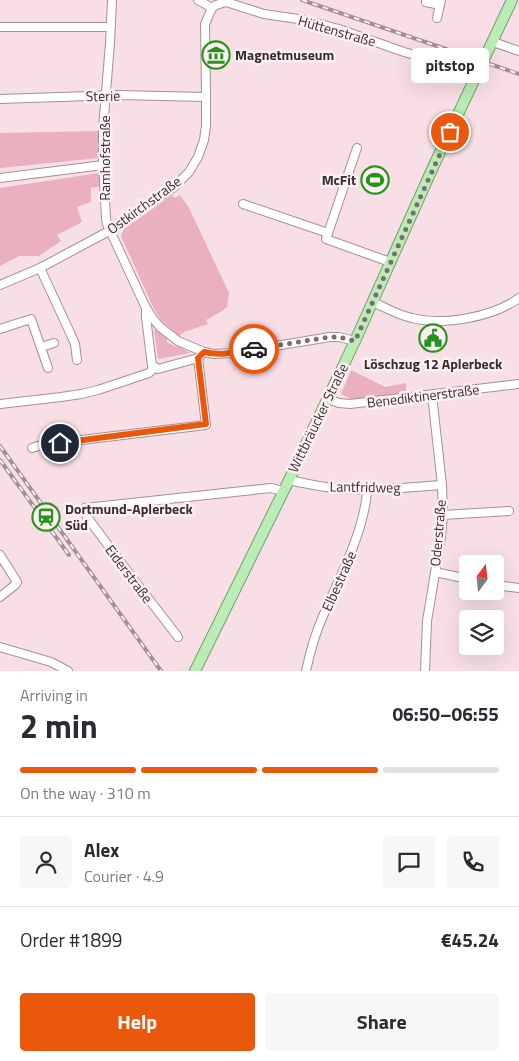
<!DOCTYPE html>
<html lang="en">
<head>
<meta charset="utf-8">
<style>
	body { margin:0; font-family:"Titillium Web",sans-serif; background:#f7f7f7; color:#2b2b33; height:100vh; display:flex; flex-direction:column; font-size:19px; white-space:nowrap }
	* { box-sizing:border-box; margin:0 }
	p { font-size:16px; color:#7c7c81 }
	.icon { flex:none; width:28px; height:28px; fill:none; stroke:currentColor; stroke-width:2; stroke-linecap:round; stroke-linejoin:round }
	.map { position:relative; height:671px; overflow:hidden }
	.sheet { display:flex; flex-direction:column; background:#fff; flex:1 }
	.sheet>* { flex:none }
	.needle { width:32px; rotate:15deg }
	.buttons { position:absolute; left:459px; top:555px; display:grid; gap:10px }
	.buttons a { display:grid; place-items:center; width:45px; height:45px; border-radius:5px; background:#fff; box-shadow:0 5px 20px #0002; font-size:25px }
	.pin { position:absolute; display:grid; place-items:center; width:42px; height:42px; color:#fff; margin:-21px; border:2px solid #fff; border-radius:50%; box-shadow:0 1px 5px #0007 }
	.courier { position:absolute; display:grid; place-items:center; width:50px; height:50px; margin:-25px; border:4px solid #ea580c; border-radius:50%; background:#fff; color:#222; box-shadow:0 1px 6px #0007 }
	.bubble { position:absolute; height:35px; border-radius:5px; background:#fff; box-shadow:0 5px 20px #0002; font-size:16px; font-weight:700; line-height:35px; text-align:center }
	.head em { font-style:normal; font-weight:700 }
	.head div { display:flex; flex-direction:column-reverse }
	.head { display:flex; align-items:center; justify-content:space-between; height:85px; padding:0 20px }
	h1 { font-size:32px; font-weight:700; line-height:38px }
	.bar { display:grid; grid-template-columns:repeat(4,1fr); gap:8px 5px; align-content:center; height:60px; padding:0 20px }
	.bar i { height:6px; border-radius:4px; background:#e1e1e2 }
	.bar .selected { background:#ea580c }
	.bar p { grid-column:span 4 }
	.line { display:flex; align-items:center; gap:12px; padding:0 20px; border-top:1px solid #e1e1e2 }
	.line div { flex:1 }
	.round { display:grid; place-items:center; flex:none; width:52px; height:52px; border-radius:5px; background:#f7f7f7 }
	.cta { display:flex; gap:10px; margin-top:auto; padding:10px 20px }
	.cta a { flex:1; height:58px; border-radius:5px; background:#ea580c; color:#fff; font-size:20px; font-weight:700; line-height:58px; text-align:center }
	.cta a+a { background:#f7f7f7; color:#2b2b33 }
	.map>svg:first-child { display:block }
	.green { fill:#eab0bf }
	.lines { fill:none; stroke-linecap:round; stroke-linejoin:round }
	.minor-casing { stroke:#a68f95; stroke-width:10 }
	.major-casing { stroke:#70a068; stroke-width:12 }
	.minor { stroke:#fff; stroke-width:8 }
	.major { stroke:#bbebb6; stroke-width:10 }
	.rail-casing { stroke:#a18f93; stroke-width:4 }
	.rail { stroke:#feeff3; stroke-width:2; stroke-dasharray:5.5; stroke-linecap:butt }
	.done { stroke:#7b6c6f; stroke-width:5; stroke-dasharray:0 9 }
	.route { stroke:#ea580c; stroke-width:6 }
	.labels { text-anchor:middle; stroke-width:5; stroke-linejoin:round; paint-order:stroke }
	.street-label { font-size:14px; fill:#372e30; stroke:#feeff3 }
	.poi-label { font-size:14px; font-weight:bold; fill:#372e30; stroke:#feeff3; text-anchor:start }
</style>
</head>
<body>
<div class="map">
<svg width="519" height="671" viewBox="0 0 519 671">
	<rect width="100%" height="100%" fill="#f8dfe5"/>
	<g class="green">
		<polygon points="99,131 99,158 0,168 0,133"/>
		<polygon points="99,173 101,186 91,188 91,202 77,207 82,222 57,235 61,241 39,256 19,256 0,266 0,188"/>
		<polygon points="172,195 175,198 180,195 189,208 229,293 227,307 219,313 206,320 208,324 184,332 179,336 161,320 153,307 121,236 124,229"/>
		<polygon points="154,330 157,330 167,339 167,342 176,347 177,345 190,353 159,359 158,358"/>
		<polygon points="351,370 385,387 406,383 406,393 353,400 341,394"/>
	</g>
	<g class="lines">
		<g class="minor-casing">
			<g id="minor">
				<polyline points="112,0 110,43 103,129 103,165 106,218 107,224 146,308 154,320 160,327 178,341 204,352 214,354 233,353 330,337 339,337 355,341"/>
				<polyline points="198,0 212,8"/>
				<polyline points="426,2 440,5"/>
				<polyline points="212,8 216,5 226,2 264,14 305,20 339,29 404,52 478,73"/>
				<polyline points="437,18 441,0"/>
				<polyline points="0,27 111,27"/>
				<polyline points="493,42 519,51"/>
				<polyline points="0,99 119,95 206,97"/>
				<polyline points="357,148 326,239 390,262"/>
				<polyline points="0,178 103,165"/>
				<polyline points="243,204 328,233"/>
				<polyline points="40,268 72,337 75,344 77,360"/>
				<polyline points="0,285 40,268 111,230 174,187 189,172 198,157 204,140 206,126 206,97 205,24 212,8"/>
				<path d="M 373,302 C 386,308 398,315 412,318 C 444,326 493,317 519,298"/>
				<polyline points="146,308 146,317 152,366 155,367"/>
				<polyline points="0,329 31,319 48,368"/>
				<polyline points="41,347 54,343"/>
				<polyline points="327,399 339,403 350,404 519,384"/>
				<polyline points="0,404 61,397 81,394 98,390 149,373 155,367 158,369 198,358 201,355"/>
				<polyline points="32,448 38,446 73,441 206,425 198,358"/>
				<path d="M 289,480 C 307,484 326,488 345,489 C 377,491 410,487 442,485"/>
				<polyline points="443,515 509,511"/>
				<polyline points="0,555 17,582 15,585 0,597"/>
				<polyline points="435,572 468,579"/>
				<polyline points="495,585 519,588"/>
				<polyline points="178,637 134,580 87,517 85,508 271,488 283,491"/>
				<polyline points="0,647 51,662 68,671"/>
				<path d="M 306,671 C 310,652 315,634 323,616 C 336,585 352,556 361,523 C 364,512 367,501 367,489"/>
				<polyline points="425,671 427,621 441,537 443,515 442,485 432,395"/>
			</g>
		</g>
		<g class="major-casing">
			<polyline id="major" points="195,671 289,480 355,341 434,165 512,0"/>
		</g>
		<use href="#minor" class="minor"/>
		<use href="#major" class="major"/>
		<g class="rail-casing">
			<g id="rail">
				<polyline points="302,0 519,74"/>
				<polyline points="0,446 161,671"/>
				<polyline points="0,460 69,555"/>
			</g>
		</g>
		<use href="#rail" class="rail"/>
	</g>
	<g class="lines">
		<polyline class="done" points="254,349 330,337 339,337 355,341 450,132"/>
		<path class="route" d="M 60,443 L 206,424 L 198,358 L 204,352 C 221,356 237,352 254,349"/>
	</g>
	<defs>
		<g id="museum-ring" transform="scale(1.4375)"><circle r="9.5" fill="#feeff3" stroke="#25931c" stroke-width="1.5"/><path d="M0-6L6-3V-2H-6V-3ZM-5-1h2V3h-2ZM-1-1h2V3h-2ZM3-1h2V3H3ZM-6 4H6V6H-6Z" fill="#25931c"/></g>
		<g id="stadium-ring" transform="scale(1.4375)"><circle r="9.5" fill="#feeff3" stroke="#25931c" stroke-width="1.5"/><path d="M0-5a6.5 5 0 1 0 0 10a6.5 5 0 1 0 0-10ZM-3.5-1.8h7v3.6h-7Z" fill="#25931c"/></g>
		<g id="civic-ring" transform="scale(1.4375)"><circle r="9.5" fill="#feeff3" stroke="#25931c" stroke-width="1.5"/><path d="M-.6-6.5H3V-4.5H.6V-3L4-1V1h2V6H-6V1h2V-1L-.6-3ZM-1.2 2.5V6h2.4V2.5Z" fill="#25931c"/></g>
		<g id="station-ring" transform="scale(1.4375)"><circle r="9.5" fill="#feeff3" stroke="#25931c" stroke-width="1.5"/><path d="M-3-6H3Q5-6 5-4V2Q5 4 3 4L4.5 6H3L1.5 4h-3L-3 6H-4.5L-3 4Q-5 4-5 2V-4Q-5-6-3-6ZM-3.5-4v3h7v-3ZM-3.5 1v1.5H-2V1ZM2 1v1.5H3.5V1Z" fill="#25931c"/></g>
	</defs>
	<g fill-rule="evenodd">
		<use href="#museum-ring" x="216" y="55"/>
		<use href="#stadium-ring" x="375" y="180"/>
		<use href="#civic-ring" x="433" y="338"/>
		<use href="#station-ring" x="46" y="517"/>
	</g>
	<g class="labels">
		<g class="street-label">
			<text transform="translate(337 31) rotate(16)" y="5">Hüttenstraße</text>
			<text transform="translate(103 96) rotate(-1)" y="5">Sterie</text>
			<text transform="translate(105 158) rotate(-90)" y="5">Ramhofstraße</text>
			<text transform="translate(144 205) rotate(-36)" y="5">Ostkirchstraße</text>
			<text transform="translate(423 396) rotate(-7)" y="5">Benediktinerstraße</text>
			<text transform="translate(318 418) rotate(-64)" y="5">Wittbräucker Straße</text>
			<text transform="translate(365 487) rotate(1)" y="5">Lantfridweg</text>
			<text transform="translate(438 533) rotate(-85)" y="5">Oderstraße</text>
			<text transform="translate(129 574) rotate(53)" y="5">Eiderstraße</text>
			<text transform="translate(339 581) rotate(-66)" y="5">Elbestraße</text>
		</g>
		<g class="poi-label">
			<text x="235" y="60">Magnetmuseum</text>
			<text x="356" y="185" text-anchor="end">McFit</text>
			<text x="433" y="369" text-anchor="middle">Löschzug 12 Aplerbeck</text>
			<text x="65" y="514">Dortmund-Aplerbeck<tspan x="65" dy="16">Süd</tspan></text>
		</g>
	</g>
</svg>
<div class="buttons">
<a><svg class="needle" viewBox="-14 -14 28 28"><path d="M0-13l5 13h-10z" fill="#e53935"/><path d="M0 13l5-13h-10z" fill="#7c7c81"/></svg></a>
<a><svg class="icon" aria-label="layers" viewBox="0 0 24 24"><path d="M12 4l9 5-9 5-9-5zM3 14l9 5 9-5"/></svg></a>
</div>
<div class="pin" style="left:450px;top:132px;background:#ea580c"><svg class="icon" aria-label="bag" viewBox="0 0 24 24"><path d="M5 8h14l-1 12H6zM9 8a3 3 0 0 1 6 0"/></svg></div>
<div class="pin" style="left:60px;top:443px;background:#1f2937"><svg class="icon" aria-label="home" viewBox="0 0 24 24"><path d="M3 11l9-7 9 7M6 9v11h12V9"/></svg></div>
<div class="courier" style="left:254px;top:349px"><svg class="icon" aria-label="car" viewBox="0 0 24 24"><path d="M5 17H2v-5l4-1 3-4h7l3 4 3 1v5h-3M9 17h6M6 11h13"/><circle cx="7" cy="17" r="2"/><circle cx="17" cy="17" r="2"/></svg></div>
<div class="bubble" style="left:411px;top:48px;width:78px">pitstop</div>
</div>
<section class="sheet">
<div class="head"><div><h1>2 min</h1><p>Arriving in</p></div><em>06:50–06:55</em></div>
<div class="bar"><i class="selected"></i><i class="selected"></i><i class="selected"></i><i></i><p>On the way · 310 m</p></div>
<div class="line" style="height:90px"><a class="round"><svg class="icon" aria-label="person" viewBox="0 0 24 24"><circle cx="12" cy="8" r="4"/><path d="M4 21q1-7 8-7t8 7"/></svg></a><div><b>Alex</b><p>Courier · 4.9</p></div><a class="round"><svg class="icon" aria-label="chat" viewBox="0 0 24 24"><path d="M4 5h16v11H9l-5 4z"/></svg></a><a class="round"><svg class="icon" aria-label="phone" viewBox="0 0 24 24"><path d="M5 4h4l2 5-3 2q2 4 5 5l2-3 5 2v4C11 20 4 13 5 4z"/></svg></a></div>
<div class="line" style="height:65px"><div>Order #1899</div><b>€45.24</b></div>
<div class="cta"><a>Help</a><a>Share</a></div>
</section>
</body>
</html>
